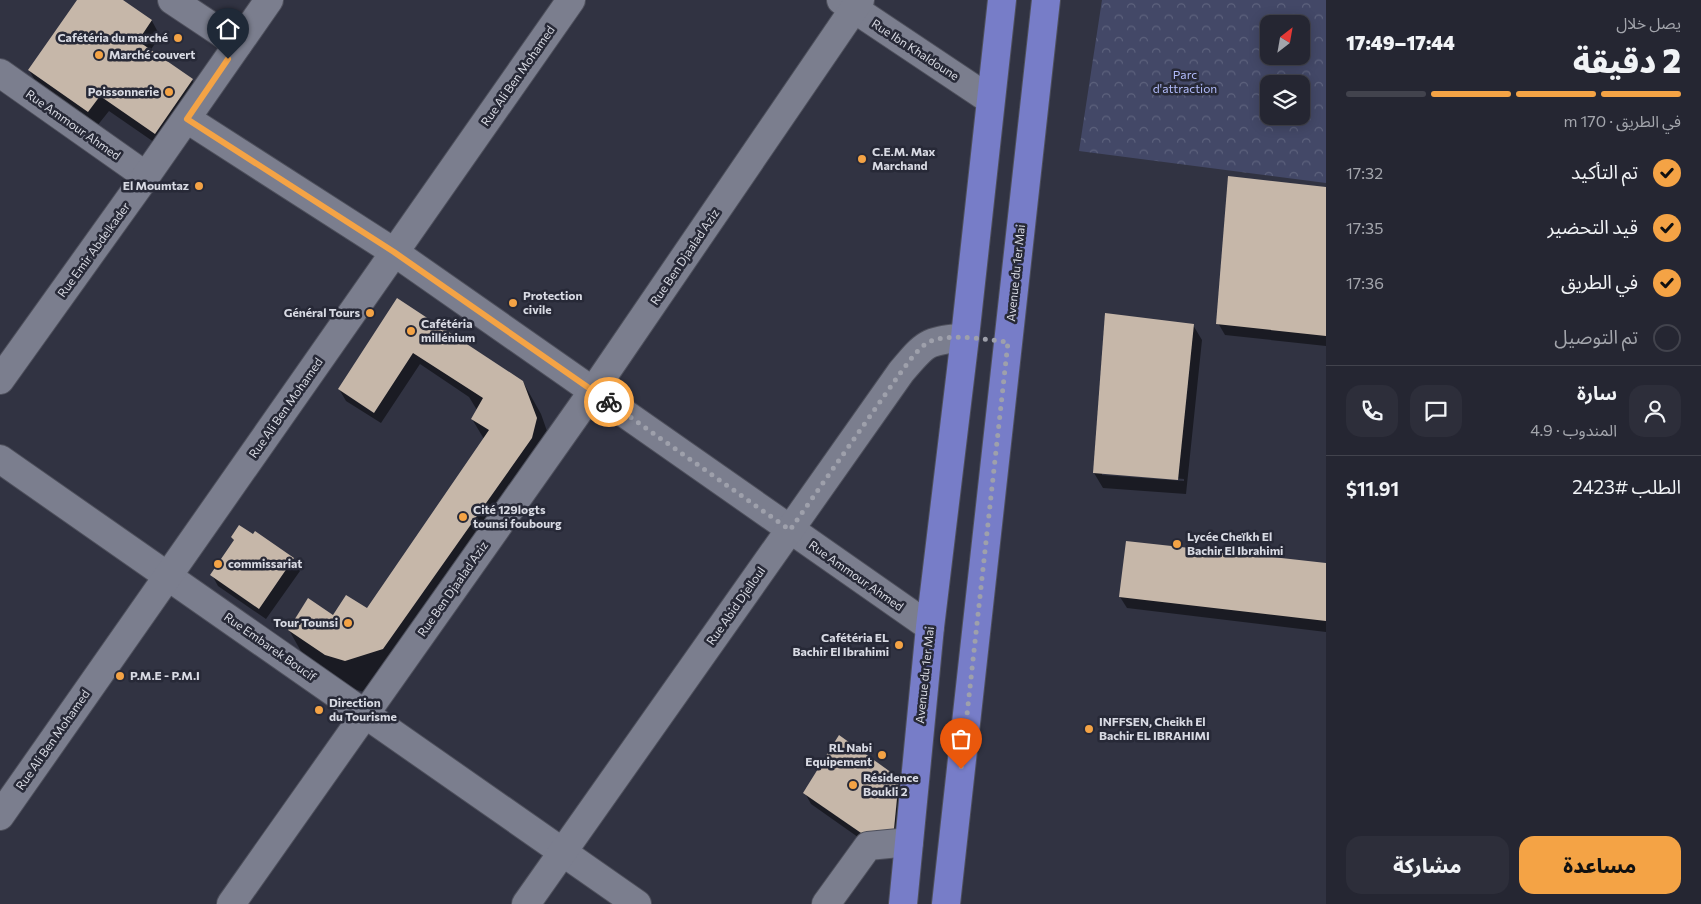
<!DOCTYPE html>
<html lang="ar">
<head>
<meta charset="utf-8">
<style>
	body { margin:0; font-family:Commissioner,"Noto Sans Arabic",sans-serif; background:#2d2e3a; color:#f1f3f6; direction:rtl; height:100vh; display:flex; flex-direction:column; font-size:19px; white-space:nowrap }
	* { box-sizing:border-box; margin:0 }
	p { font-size:16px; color:#a3a5ac }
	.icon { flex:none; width:28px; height:28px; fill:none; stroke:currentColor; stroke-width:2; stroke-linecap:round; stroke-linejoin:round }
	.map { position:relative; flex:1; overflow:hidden; direction:ltr }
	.panel { display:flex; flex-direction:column; background:#252632; width:375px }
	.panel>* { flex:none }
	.needle { width:32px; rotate:31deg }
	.fabs { position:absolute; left:1260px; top:15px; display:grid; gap:10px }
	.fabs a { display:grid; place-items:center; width:50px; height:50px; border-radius:10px; background:#252632; box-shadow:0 2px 12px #0003,0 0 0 1px #42434d; font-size:25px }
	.pin { position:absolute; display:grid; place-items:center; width:42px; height:42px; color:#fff; margin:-51px -21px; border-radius:50% 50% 50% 0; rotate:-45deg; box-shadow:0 0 5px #0007 }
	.pin .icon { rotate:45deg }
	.courier { position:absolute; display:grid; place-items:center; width:50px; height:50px; margin:-25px; border:4px solid #f4a345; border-radius:50%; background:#fff; color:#222; box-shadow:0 1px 6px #0007 }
	.summary em { font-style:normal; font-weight:800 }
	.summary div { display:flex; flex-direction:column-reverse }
	.summary { display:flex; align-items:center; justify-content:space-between; height:85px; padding:0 20px }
	h1 { font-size:32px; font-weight:800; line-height:38px }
	.bar { display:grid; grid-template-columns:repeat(4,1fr); gap:8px 5px; align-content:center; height:60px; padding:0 20px }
	.bar i { height:6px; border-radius:4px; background:#42434d }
	.bar .active { background:#f4a345 }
	.bar p { grid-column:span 4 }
	.line { display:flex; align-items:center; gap:12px; padding:0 20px; border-top:1px solid #42434d }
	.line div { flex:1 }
	.round { display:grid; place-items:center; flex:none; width:52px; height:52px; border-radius:15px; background:#2d2e3a }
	ol { padding:0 20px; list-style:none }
	li { display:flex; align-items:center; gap:15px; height:55px }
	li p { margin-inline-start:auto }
	li .icon { padding:5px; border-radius:50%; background:#f4a345; color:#111; stroke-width:4 }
	li:last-child { color:#a3a5ac }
	li i { width:28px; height:28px; border:2px solid #42434d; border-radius:50% }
	.primary-button { display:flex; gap:10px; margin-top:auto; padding:10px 20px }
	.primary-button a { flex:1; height:58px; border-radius:15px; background:#f4a345; color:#111; font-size:20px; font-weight:800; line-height:58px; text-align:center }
	.primary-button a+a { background:#2d2e3a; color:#f1f3f6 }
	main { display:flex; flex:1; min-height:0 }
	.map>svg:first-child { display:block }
	.park { fill:url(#park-crowns); fill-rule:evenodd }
	.shadow { fill:#0007; fill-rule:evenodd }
	.building { fill:#c6b7a9 }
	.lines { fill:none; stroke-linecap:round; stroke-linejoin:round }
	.minor-casing { stroke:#4e505c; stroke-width:30 }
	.major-casing { stroke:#4e505c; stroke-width:30 }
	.minor { stroke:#7b7e8e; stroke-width:28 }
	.major { stroke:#777dc8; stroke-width:28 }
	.done { stroke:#9ea0ab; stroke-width:5; stroke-dasharray:0 9 }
	.route { stroke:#f4a345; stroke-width:6 }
	.poi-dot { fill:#f4a345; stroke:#272937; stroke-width:2 }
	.labels { text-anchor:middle; stroke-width:5; stroke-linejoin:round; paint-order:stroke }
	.poi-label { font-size:12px; font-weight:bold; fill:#d8dae3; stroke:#272937; text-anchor:start }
	.street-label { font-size:12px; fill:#d8dae3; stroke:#272937 }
	.park-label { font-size:12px; fill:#b2bcfb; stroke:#272937 }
</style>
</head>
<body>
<main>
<section class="panel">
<div class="summary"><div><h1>2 دقيقة</h1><p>يصل خلال</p></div><em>17:44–17:49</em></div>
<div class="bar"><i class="active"></i><i class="active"></i><i class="active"></i><i></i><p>في الطريق · 170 m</p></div>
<ol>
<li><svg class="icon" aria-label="check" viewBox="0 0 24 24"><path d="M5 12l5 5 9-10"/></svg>تم التأكيد<p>17:32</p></li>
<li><svg class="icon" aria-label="check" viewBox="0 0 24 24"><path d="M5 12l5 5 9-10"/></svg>قيد التحضير<p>17:35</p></li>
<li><svg class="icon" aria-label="check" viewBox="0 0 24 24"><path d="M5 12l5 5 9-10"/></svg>في الطريق<p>17:36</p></li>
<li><i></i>تم التوصيل</li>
</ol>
<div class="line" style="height:90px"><a class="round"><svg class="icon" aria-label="person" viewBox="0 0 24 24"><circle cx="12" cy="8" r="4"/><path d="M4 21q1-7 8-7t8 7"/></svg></a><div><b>سارة</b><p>المندوب · 4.9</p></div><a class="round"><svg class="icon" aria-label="chat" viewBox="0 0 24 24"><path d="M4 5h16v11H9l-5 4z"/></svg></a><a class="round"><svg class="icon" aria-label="phone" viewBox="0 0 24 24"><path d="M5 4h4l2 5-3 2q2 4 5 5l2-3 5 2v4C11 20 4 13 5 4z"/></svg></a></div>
<div class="line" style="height:65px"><div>الطلب #2423</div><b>$11.91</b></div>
<div class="primary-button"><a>مساعدة</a><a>مشاركة</a></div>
</section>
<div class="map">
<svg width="1326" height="904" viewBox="0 0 1326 904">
	<defs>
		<pattern id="park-crowns" width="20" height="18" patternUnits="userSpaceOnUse" patternTransform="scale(1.25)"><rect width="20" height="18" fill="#434867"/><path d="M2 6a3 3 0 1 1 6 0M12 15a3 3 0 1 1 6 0" fill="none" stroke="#5d627d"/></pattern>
	</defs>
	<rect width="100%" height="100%" fill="#313342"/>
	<path class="park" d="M 1102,0 L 1326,0 L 1326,183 L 1079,151 ZM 1269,24 L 1301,24 L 1301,56 L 1269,56 ZM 1269,84 L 1301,84 L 1301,116 L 1269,116 Z"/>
	<g class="shadow">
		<polygon points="79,0 121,0 152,21 160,36 150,51 192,80 201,95 164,149 109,111 97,126 38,86 29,70"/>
		<polygon points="1326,188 1326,346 1225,335 1218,323"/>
		<polygon points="397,300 523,382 541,414 554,451 364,692 344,686 307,662 289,630 333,617 367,610 484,439 472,419 477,410 469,397 420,364 381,423 346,401 339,389"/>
		<path d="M 1193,325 L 1202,340 L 1186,494 L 1103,488 L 1094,473 ZM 1102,472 L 1184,479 L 1184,481 L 1102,475 Z"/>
		<polygon points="232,537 293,559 300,571 266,619 218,586 212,575 234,541"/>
		<polygon points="1326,565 1326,632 1127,608 1120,597"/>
		<polygon points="898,779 905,791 900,841 872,847 811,804 805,793"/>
	</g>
	<g class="building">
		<polygon points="77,0 123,0 152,20 138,41 193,79 155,134 100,96 88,112 28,70"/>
		<polygon points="1228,176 1326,187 1326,336 1216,324"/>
		<polygon points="397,298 523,381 537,418 532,438 383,649 345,661 325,655 288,630 308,598 333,615 346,595 367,608 489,430 471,419 483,398 413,353 374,413 338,389"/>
		<polygon points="1105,313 1194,324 1178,480 1093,473"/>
		<polygon points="239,525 253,534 255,531 294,558 259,609 210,575 234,540 231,537"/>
		<polygon points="1126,541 1326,563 1326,621 1119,597"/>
		<polygon points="839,735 899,778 894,829 884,836 864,835 803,793"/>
	</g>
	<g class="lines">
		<g class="minor-casing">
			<g id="minor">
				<polyline points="172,0 238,44"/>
				<polyline points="841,0 989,99"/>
				<polyline points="0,73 146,176"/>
				<polyline points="187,119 394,252 930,627"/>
				<polyline points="0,380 146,176 269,0"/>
				<polyline points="0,459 637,904"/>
				<polyline points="0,816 571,0"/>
				<polyline points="231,904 593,391 860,0"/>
				<path d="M 526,904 L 901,372 C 927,341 926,342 965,337"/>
				<polyline points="826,904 868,846 909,842"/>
			</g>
		</g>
		<g class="major-casing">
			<g id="major">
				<polyline points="903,904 930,627 965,337 1002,0"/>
				<polyline points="946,904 1046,0"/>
			</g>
		</g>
		<use href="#minor" class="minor"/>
		<use href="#major" class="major"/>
	</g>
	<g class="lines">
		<path class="done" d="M 609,402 L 790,530 L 901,372 C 909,362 919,346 931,341 C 950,333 988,340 1008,342 L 961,769"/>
		<polyline class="route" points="228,59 187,119 394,252 609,402"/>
	</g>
	<g class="poi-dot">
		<circle cx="178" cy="38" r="5"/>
		<circle cx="99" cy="55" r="5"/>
		<circle cx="169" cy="92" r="5"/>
		<circle cx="862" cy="159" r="5"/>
		<circle cx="199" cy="186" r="5"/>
		<circle cx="513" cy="303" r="5"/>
		<circle cx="370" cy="313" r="5"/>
		<circle cx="411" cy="331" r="5"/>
		<circle cx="463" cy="517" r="5"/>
		<circle cx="1177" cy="544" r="5"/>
		<circle cx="218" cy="564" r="5"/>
		<circle cx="348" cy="623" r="5"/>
		<circle cx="899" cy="645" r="5"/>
		<circle cx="120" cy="676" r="5"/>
		<circle cx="319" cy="710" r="5"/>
		<circle cx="1089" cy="729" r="5"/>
		<circle cx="882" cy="755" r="5"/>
		<circle cx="853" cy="785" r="5"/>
	</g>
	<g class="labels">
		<g class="poi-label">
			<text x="168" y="42" text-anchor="end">Cafétéria du marché</text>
			<text x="109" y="59">Marché couvert</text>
			<text x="159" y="96" text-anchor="end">Poissonnerie</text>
			<text x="872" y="156">C.E.M. Max<tspan x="872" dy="14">Marchand</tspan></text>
			<text x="189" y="190" text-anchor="end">El Moumtaz</text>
			<text x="523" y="300">Protection<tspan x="523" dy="14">civile</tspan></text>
			<text x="360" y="317" text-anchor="end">Général Tours</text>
			<text x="421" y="328">Cafétéria<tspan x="421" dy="14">millénium</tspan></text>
			<text x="473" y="514">Cité 129logts<tspan x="473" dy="14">tounsi foubourg</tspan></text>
			<text x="1187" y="541">Lycée Cheïkh El<tspan x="1187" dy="14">Bachir El Ibrahimi</tspan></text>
			<text x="228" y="568">commissariat</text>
			<text x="338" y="627" text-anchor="end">Tour Tounsi</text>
			<text x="889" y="642" text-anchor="end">Cafétéria EL<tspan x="889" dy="14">Bachir El Ibrahimi</tspan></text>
			<text x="130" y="680">P.M.E - P.M.I</text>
			<text x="329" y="707">Direction<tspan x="329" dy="14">du Tourisme</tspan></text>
			<text x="1099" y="726">INFFSEN, Cheikh El<tspan x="1099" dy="14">Bachir EL IBRAHIMI</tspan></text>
			<text x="872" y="752" text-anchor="end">RL Nabi<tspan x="872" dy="14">Equipement</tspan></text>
			<text x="863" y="782">Résidence<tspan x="863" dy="14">Boukli 2</tspan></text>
		</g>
		<g class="street-label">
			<text transform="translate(915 50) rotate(33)" y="4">Rue Ibn Khaldoune</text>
			<text transform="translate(518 76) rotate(-55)" y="4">Rue Ali Ben Mohamed</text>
			<text transform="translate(73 125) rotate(35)" y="4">Rue Ammour Ahmed</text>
			<text transform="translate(94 250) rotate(-54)" y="4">Rue Emir Abdelkader</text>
			<text transform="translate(685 257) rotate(-56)" y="4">Rue Ben Djaalad Aziz</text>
			<text transform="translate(1016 273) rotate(-84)" y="4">Avenue du 1er Mai</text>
			<text transform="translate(286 408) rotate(-55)" y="4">Rue Ali Ben Mohamed</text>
			<text transform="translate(856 576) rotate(35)" y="4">Rue Ammour Ahmed</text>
			<text transform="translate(453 589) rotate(-55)" y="4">Rue Ben Djaalad Aziz</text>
			<text transform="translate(736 606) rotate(-55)" y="4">Rue Abid Djelloul</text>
			<text transform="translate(270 647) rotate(35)" y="4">Rue Embarek Boucif</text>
			<text transform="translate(925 675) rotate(-84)" y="4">Avenue du 1er Mai</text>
			<text transform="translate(53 740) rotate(-55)" y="4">Rue Ali Ben Mohamed</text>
		</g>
		<g class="park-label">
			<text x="1185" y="79">Parc<tspan x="1185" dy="14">d'attraction</tspan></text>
		</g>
	</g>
</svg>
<div class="fabs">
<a><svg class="needle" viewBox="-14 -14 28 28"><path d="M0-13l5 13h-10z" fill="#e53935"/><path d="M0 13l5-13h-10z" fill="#a3a5ac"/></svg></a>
<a><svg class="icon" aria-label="layers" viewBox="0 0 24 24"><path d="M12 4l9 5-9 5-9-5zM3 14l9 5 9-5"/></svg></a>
</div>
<div class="pin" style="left:961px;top:769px;background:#ea580c"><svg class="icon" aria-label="bag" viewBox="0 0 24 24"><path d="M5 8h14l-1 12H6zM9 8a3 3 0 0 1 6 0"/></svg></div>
<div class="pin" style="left:228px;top:59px;background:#1f2937"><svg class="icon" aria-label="home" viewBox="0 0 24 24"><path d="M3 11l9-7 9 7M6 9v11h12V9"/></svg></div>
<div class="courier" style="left:609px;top:402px"><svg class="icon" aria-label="bike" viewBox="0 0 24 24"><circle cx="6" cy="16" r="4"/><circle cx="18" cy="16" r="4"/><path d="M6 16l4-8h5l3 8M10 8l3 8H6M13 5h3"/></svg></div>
</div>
</main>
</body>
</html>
